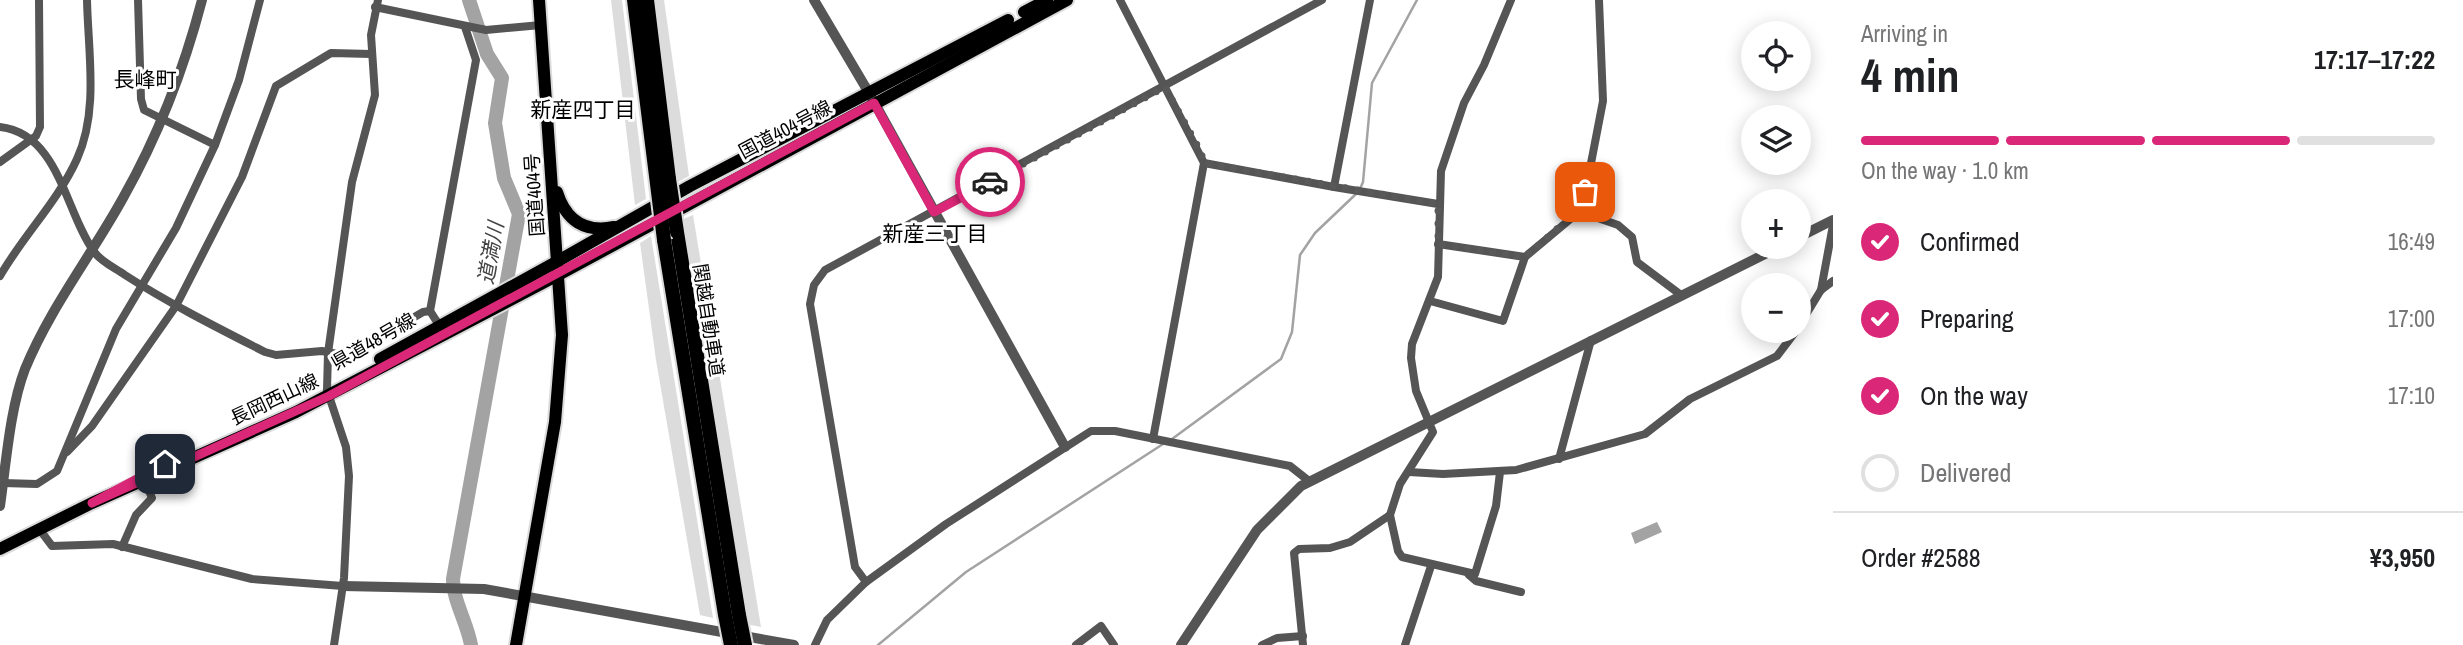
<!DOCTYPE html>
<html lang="en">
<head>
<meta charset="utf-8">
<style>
	body { margin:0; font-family:"Archivo Narrow","Noto Sans JP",sans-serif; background:#f2f2f2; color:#202124; height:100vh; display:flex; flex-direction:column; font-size:26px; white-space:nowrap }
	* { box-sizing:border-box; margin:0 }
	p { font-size:23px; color:#757577 }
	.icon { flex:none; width:38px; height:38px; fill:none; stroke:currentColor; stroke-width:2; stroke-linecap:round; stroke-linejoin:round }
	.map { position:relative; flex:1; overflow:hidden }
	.sheet { display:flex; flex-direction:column; background:#fff; width:630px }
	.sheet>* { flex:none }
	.tools { position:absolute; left:1741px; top:21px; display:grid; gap:14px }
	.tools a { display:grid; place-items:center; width:70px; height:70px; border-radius:50%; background:#fff; box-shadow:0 4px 18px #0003; font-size:35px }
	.pin { position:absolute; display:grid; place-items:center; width:60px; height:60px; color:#fff; margin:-30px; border-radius:14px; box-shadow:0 4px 10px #0006 }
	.courier { position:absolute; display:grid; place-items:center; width:70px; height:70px; margin:-35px; border:5px solid #db2777; border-radius:50%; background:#fff; color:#222; box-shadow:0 2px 9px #0007 }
	.headline em { font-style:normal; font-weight:700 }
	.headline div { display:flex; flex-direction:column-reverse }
	.headline { display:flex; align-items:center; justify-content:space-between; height:119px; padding:0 28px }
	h1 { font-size:46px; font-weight:700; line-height:52px }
	.bar { display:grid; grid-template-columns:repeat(4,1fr); gap:10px 7px; align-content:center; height:84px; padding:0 28px }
	.bar i { height:9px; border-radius:5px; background:#e0e0e0 }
	.bar .selected { background:#db2777 }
	.bar p { grid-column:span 4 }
	.line { display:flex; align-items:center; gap:18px; padding:0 28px; border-top:2px solid #e0e0e0 }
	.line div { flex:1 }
	ol { padding:0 28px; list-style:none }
	li { display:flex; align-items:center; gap:21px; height:77px }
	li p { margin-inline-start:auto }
	li .icon { padding:7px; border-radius:50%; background:#db2777; color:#fff; stroke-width:4 }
	li:last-child { color:#757577 }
	li i { width:38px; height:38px; border:4px solid #e0e0e0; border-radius:50% }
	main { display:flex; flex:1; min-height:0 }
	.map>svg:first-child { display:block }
	.green { fill:#dcdcdc }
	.water { fill:#a3a3a3 }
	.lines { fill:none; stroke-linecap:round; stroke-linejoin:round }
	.stream { stroke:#a3a3a3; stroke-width:2.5 }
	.river { stroke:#a3a3a3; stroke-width:14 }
	.primary-casing { stroke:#dbdbdb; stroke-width:16 }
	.trunk-casing { stroke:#dbdbdb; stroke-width:16 }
	.motorway-casing { stroke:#dbdbdb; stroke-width:18 }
	.minor { stroke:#555; stroke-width:8 }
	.tertiary { stroke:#555; stroke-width:10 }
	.primary { stroke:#000; stroke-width:12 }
	.trunk { stroke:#000; stroke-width:12 }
	.motorway { stroke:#000; stroke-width:14 }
	.motorway-bridge-casing { stroke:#dbdbdb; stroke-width:18; stroke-linecap:butt }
	.motorway-bridge { stroke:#000; stroke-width:14 }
	.done { stroke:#595959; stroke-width:7; stroke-dasharray:0 12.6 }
	.route { stroke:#db2777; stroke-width:9 }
	.labels { text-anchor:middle; stroke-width:6; stroke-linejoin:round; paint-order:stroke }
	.street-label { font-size:19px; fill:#000; stroke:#fff }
	.neighbourhood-label { font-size:21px; fill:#000; stroke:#fff }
	.water-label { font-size:21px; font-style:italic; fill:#444; stroke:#fff }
</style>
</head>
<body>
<main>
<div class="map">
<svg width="1833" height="645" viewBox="0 0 1833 645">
	<rect width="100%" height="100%" fill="#fff"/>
	<g class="green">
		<polygon points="611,0 622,0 646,199 635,205"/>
		<polygon points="654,0 664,0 689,176 676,183"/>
		<polygon points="693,215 761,627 746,624 681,220"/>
		<polygon points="651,236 713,618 700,615 656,360 640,243"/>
	</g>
	<polygon class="water" points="1657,522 1662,532 1635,544 1631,533"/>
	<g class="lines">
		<g class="stream">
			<polyline points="1360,189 1363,182 1372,83 1417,0"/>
			<polyline points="1172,439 1281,359 1292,332 1300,255 1315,233 1356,194"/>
			<polyline points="878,645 966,572 1163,444"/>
		</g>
		<path class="river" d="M 469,0 L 487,54 L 502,78 L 495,123 L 504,178 L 519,214 L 453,579 C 453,601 467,622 471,645"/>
		<g class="primary-casing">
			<g id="primary">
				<polyline points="380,359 558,261"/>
				<polyline points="0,549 92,503 296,412 560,274"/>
			</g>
		</g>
		<g class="trunk-casing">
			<g id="trunk">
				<polyline points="1024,12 1047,0"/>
				<path d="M 557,192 C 566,221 585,233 614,227"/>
				<polyline points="558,261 690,186 1008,20"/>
				<polyline points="560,274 1067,0"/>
				<polyline points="516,645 555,422 562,335 539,0"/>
			</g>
		</g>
		<g class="motorway-casing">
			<g id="motorway">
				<polyline points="634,0 657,184"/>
				<polyline points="647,0 669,179"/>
				<polyline points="677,232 739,615"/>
				<polyline points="664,240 725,615"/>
			</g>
		</g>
		<g class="minor">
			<polyline points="138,0 141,99 144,110 215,145"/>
			<polyline points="1120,0 1204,163 1153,439"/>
			<polyline points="1370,0 1334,187 1438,204"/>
			<polyline points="375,7 486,30 541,25"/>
			<path d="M 0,127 C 60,134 65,213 95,253 C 102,262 115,268 125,275 C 170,304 218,328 265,352 L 276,355 L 322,351 L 348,356 L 423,312 L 430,311 L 439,325"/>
			<polyline points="0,162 36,136 40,127 39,0"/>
			<polyline points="1204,163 1334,187"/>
			<polyline points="1581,215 1603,101 1599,0"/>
			<polyline points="1438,244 1525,257"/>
			<path d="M 0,276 C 23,236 58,201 77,159 C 99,111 88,51 87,0"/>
			<polyline points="1821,290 1833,281"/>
			<polyline points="1430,301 1503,321 1525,257 1574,216 1595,217 1618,225 1632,237 1637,262 1681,295"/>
			<polyline points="430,311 476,60 465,27"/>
			<polyline points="1799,326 1821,290 1833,225"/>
			<polyline points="67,452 92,426 176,306 242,177 276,86 331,53 371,54"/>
			<polyline points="1559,459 1591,340"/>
			<polyline points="1409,472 1443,474 1516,470 1645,434 1690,399 1777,356 1796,331"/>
			<polyline points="3,483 37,484 57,471 116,329 176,228 215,145 239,80 260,0"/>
			<polyline points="1390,515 1398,551 1402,557 1475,574 1496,506 1500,472"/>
			<polyline points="40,530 52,546 113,544 252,579 343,586"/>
			<polyline points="122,547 136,515 152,498 144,479"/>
			<polyline points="1469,575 1476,581 1521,592"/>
			<polyline points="866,582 855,567 810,304 814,285 825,270 1322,0"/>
			<polyline points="334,645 344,578 349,476 346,447 327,390 328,353 352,182 375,95 371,35 378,0"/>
			<polyline points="815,645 827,620 866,582 946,524 1091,431 1115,431 1290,466 1309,481"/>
			<polyline points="1076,645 1101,626 1114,645"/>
			<polyline points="1262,645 1277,638 1303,636"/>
			<polyline points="1303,645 1294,553 1299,549 1330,548 1350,542 1390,515 1400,484 1433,432 1416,391 1411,358 1412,344 1438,277 1441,171 1464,103 1484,65 1511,0"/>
			<polyline points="1405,645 1431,566"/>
		</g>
		<g class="tertiary">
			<polyline points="814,0 869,93 1065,447"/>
			<polyline points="1799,237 1833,220"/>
			<path d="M 0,506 C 6,464 10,408 25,369 C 50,308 91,256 123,198 C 158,136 184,69 202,0"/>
			<polyline points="343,586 484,589 794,645"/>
			<polyline points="1181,645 1257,530 1301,486 1779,247"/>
		</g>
		<use href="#primary" class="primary"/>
		<use href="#trunk" class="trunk"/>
		<use href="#motorway" class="motorway"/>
		<g class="motorway-bridge-casing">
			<g id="motorway-bridge">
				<polyline points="669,179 677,232"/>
				<polyline points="657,184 664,240"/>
				<polyline points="725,615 731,645"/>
				<polyline points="739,615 745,645"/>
			</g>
		</g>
		<use href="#motorway-bridge" class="motorway-bridge"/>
	</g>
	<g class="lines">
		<polyline class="done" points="990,182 1165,87 1201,152 1204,163 1438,204 1438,244 1525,257 1566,221 1581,215 1585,192"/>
		<polyline class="route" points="165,464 92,503 329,396 874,103 934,212 990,182"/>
	</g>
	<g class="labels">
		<g class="street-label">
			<text transform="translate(785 129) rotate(-28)" y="7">国道404号線</text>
			<text transform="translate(534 195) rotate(-94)" y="7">国道404号</text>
			<text transform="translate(709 320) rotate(81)" y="7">関越自動車道</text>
			<text transform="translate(373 341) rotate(-30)" y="7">県道48号線</text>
			<text transform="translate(274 399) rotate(-25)" y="7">長岡西山線</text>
		</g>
		<g class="neighbourhood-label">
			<text x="145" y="87">長峰町</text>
			<text x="583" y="117">新産四丁目</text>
			<text x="935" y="241">新産三丁目</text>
		</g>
		<g class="water-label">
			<text transform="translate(491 253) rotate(-80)" y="7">道満川</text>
		</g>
	</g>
</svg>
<div class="tools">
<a><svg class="icon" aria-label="locate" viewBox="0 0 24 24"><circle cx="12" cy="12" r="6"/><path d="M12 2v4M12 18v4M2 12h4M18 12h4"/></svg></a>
<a><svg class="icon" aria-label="layers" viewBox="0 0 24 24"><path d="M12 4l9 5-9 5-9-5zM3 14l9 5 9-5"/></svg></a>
<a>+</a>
<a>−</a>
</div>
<div class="pin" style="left:1585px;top:192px;background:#ea580c"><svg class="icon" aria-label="bag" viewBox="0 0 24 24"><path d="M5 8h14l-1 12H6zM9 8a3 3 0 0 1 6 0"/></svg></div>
<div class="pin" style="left:165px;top:464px;background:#1f2937"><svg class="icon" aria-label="home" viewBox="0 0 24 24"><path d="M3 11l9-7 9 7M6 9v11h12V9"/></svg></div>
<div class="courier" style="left:990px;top:182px"><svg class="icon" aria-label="car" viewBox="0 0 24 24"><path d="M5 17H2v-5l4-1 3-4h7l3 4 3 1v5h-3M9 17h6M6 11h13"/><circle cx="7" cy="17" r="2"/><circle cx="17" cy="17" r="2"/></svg></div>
</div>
<section class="sheet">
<div class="headline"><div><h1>4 min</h1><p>Arriving in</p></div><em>17:17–17:22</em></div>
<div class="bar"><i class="selected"></i><i class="selected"></i><i class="selected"></i><i></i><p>On the way · 1.0 km</p></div>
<ol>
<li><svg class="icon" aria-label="check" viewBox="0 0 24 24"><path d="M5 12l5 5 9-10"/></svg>Confirmed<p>16:49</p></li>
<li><svg class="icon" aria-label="check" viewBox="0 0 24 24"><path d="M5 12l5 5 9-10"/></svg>Preparing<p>17:00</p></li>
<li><svg class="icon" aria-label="check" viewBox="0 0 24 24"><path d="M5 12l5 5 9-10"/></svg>On the way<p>17:10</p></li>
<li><i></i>Delivered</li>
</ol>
<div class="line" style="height:91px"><div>Order #2588</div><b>¥3,950</b></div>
</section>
</main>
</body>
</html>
